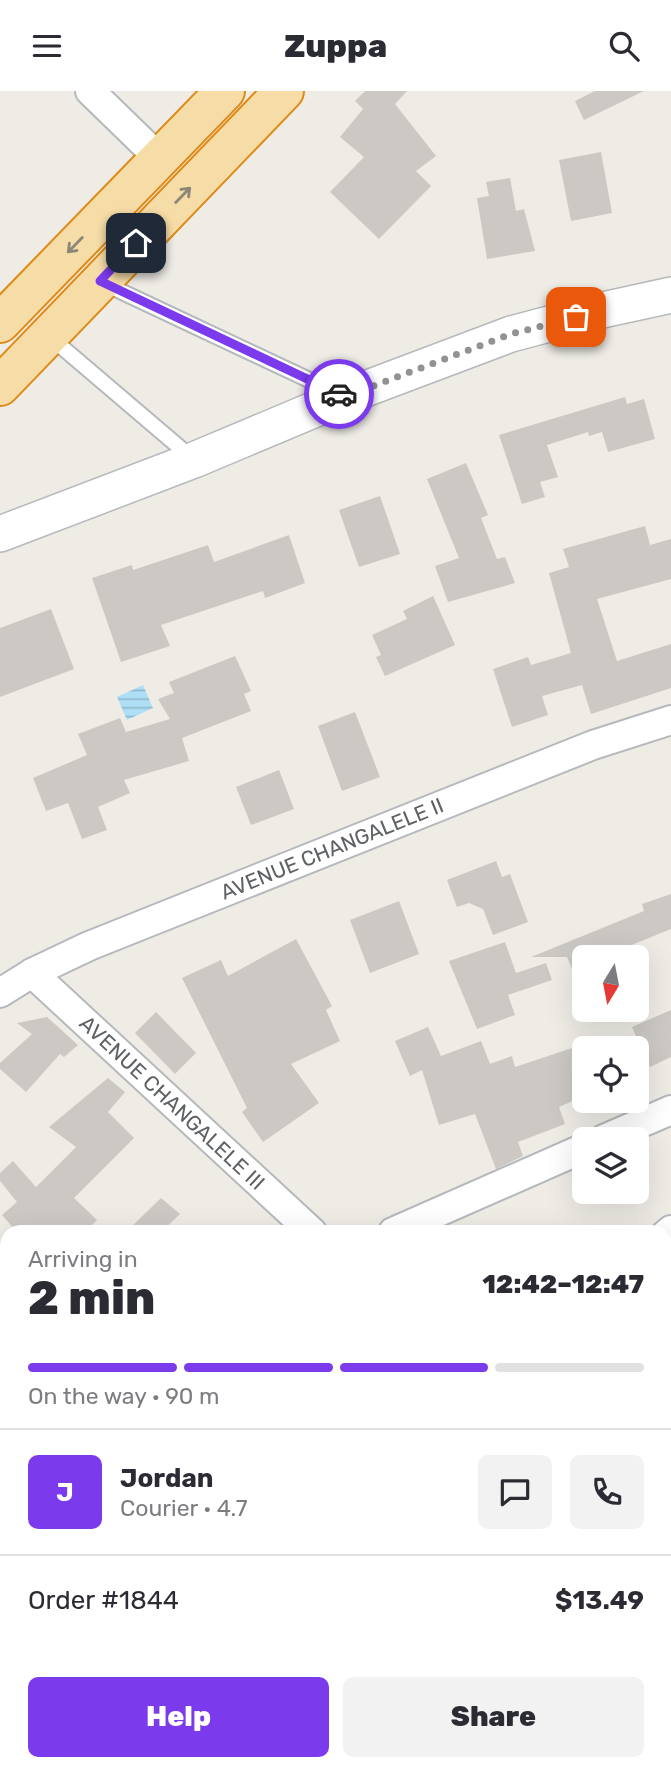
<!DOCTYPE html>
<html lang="en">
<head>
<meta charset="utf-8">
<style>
	body { margin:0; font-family:Rubik,sans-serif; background:#f2f2f3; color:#2b2b33; height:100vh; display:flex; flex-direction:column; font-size:26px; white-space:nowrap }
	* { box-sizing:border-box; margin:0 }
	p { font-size:23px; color:#7c7c81 }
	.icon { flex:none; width:38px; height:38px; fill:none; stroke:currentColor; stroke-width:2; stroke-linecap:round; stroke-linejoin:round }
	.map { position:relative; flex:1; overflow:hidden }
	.drawer { position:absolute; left:0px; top:1134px; width:672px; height:546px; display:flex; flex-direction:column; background:#fff; border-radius:21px 21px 0 0; box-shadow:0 7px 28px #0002 }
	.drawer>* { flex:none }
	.needle { width:46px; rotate:190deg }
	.controls { position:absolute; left:572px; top:854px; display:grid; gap:14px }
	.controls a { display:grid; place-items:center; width:77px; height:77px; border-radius:10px; background:#fff; box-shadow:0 7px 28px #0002; font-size:35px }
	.pin { position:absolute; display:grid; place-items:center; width:60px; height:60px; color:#fff; margin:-30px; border-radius:14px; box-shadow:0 4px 10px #0006 }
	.courier { position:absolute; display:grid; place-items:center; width:70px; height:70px; margin:-35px; border:5px solid #7c3aed; border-radius:50%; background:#fff; color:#222; box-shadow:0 2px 9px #0007 }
	.overview em { font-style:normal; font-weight:800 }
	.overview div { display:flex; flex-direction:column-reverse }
	.overview { display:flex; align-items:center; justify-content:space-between; height:119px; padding:0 28px }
	h1 { font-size:46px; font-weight:800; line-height:52px }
	.bar { display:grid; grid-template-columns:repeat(4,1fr); gap:10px 7px; align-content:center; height:84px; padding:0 28px }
	.bar i { height:9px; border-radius:5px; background:#e1e1e2 }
	.bar .selected { background:#7c3aed }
	.bar p { grid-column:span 4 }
	.line { display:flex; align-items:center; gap:18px; padding:0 28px; border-top:2px solid #e1e1e2 }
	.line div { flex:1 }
	.round { display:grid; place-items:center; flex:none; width:74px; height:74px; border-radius:10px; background:#f2f2f3 }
	.primary-button { display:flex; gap:14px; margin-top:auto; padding:14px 28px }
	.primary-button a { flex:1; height:80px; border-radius:10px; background:#7c3aed; color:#fff; font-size:28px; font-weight:800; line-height:80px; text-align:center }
	.primary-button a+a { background:#f2f2f3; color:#2b2b33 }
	header { display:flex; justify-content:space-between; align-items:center; height:91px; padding:0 28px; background:#fff; font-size:32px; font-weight:800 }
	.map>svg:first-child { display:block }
	.water { fill:url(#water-rules) }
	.building { fill:#ccc9c5 }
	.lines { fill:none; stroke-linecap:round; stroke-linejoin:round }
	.service-casing { stroke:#b6b9bc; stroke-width:18 }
	.minor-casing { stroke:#b6b9bc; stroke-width:32 }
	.tertiary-casing { stroke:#b6b9bc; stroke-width:38 }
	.trunk-casing { stroke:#df8a16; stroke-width:42 }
	.service { stroke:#fff; stroke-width:14 }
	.minor { stroke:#fff; stroke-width:28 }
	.tertiary { stroke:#fff; stroke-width:35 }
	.trunk { stroke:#f6dca6; stroke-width:38 }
	.oneway { stroke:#8c8778 }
	.done { stroke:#919292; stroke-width:7; stroke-dasharray:0 12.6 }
	.route { stroke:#7c3aed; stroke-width:9 }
	.labels { text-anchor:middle; stroke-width:5; stroke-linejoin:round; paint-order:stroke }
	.street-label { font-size:21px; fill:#5e6265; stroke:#fff }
</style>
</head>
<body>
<header><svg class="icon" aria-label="menu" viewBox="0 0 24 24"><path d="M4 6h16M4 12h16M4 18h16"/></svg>Zuppa<svg class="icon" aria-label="search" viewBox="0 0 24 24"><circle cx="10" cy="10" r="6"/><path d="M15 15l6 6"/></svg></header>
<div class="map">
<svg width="671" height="1680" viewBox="0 0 671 1680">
	<defs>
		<pattern id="water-rules" width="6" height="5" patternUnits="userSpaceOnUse" patternTransform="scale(1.75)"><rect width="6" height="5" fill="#aedff7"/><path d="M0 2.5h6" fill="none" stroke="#91b8cc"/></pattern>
	</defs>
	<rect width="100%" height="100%" fill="#efece6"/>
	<polygon class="water" points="143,594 153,617 127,629 117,606"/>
	<g class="building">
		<polygon points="365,0 407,0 395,13 436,65 416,80 431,95 379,148 330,101 364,66 340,46 363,18 355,10"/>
		<polygon points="595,0 644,0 584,29 575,10"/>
		<polygon points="601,61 612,122 571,130 559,69"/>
		<polygon points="510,87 516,120 524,118 535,160 487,168 477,107 489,105 486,91"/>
		<polygon points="625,306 627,313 644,308 655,348 608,361 602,341 589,345 588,341 547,354 558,386 540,391 545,406 522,413 499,344"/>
		<polygon points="466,372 488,424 481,427 497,468 505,466 515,492 448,511 435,475 459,467 427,388"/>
		<polygon points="380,405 400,463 359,476 339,419"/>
		<polygon points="645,435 650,454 671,448 671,488 597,508 617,570 671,553 671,597 591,623 582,594 542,605 548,624 512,636 493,578 528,566 531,574 571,562 549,482 569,476 563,458"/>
		<polygon points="289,444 305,492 265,507 263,500 161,534 170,555 121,571 92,487 132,474 133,479 208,454 214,471"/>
		<polygon points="433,505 455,554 385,585 376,566 381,564 372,544 407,528 403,520"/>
		<polygon points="51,518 74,578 0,606 0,537"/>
		<polygon points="235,565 251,600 244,603 251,620 182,647 189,670 124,689 130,702 98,716 107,739 82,748 68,712 46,720 33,687 87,664 78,643 120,627 126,641 170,628 158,608 174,602 169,591"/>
		<polygon points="355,621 380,686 342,700 318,635"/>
		<polygon points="279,679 294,718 251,734 236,696"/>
		<polygon points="496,770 502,786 510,783 528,831 493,844 483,818 469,812 457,816 447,789"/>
		<polygon points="671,803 671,838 602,866 584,866 584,907 567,866 531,866 644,820 642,813"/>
		<polygon points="399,810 419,863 370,882 350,829"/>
		<polygon points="296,848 332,915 326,919 340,950 291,973 319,1012 263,1051 242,1021 247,1017 182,887 221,869 228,885"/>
		<polygon points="505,851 516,882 546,872 552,889 508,904 515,924 477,938 449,870"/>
		<polygon points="671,919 671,966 650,976 632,936"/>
		<polygon points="156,921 196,962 175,983 135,942"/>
		<polygon points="47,926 78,954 64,966 60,963 26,1001 0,978 0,972 32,943 17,932"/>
		<polygon points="428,936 441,965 481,950 490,973 512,965 515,976 584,953 584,1005 559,1016 565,1033 518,1051 523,1065 496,1078 475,1023 439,1034 422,979 410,985 395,950"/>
		<polygon points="108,987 125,1001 108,1021 134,1047 74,1107 97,1129 85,1141 17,1141 2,1124 17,1111 0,1090 0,1082 13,1070 36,1096 76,1056 49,1036"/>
		<polygon points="161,1107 180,1123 161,1141 126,1141"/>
	</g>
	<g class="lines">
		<g class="service-casing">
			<g id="service">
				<polyline points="101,191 339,303"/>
				<polyline points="50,246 192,367"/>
			</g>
		</g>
		<g class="minor-casing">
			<g id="minor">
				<polyline points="90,0 159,67"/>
				<polyline points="32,882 312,1141"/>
				<polyline points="0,902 32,882 89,855 593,654 671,629"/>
				<polyline points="604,1048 671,1019"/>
				<polyline points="393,1141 584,1057"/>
				<polyline points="665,1144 671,1139"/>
				<polyline points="0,1390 7,1397"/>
				<polyline points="665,1629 671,1624"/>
				<polyline points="298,1673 306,1680"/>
				<polyline points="611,1680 618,1673"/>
			</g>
		</g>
		<g class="tertiary-casing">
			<polyline id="tertiary" points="0,443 194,369 344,306 511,243 598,220 671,204"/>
		</g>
		<g class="trunk-casing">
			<g id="trunk">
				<polyline points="0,232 225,0"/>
				<polyline points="0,295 284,0"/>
			</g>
		</g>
		<use href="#service" class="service"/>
		<use href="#minor" class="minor"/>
		<use href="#tertiary" class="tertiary"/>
		<use href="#trunk" class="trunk"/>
	</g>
	<defs><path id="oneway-shaft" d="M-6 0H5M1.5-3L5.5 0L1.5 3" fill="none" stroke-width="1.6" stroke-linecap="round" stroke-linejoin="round" transform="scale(1.75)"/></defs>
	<g class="oneway">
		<use href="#oneway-shaft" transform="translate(183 104) rotate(-46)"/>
		<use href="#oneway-shaft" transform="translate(75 154) rotate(134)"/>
	</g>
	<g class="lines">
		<polyline class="done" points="339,303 344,306 511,243 576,226"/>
		<polyline class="route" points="136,152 100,190 339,303"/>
	</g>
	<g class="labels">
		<g class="street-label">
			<text transform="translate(332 758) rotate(-22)" y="7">AVENUE CHANGALELE II</text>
			<text transform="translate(172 1012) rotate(43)" y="7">AVENUE CHANGALELE III</text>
		</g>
	</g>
</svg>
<div class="controls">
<a><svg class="needle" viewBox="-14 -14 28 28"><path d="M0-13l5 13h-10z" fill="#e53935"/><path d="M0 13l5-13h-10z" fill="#7c7c81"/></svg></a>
<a><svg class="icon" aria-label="locate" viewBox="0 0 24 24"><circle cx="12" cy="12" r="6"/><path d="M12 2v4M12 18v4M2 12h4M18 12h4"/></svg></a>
<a><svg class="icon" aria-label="layers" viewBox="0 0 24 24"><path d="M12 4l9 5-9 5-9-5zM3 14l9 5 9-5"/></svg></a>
</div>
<div class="pin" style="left:576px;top:226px;background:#ea580c"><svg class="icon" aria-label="bag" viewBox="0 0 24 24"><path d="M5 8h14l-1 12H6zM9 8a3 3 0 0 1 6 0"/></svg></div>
<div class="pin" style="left:136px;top:152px;background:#1f2937"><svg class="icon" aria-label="home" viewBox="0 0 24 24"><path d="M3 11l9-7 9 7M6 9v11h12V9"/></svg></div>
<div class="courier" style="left:339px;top:303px"><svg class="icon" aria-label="car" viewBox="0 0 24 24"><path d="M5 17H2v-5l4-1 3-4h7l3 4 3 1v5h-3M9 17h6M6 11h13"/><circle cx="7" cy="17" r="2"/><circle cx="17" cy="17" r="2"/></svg></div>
<section class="drawer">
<div class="overview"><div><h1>2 min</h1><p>Arriving in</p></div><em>12:42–12:47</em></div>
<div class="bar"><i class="selected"></i><i class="selected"></i><i class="selected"></i><i></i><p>On the way · 90 m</p></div>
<div class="line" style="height:126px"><b class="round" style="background:#7c3aed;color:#fff">J</b><div><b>Jordan</b><p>Courier · 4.7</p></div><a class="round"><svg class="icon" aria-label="chat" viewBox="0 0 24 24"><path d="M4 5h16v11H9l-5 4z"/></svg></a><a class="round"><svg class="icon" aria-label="phone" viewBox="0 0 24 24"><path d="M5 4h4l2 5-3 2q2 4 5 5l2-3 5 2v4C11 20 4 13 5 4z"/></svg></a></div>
<div class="line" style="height:91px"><div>Order #1844</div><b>$13.49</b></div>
<div class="primary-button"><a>Help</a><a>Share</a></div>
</section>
</div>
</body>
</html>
